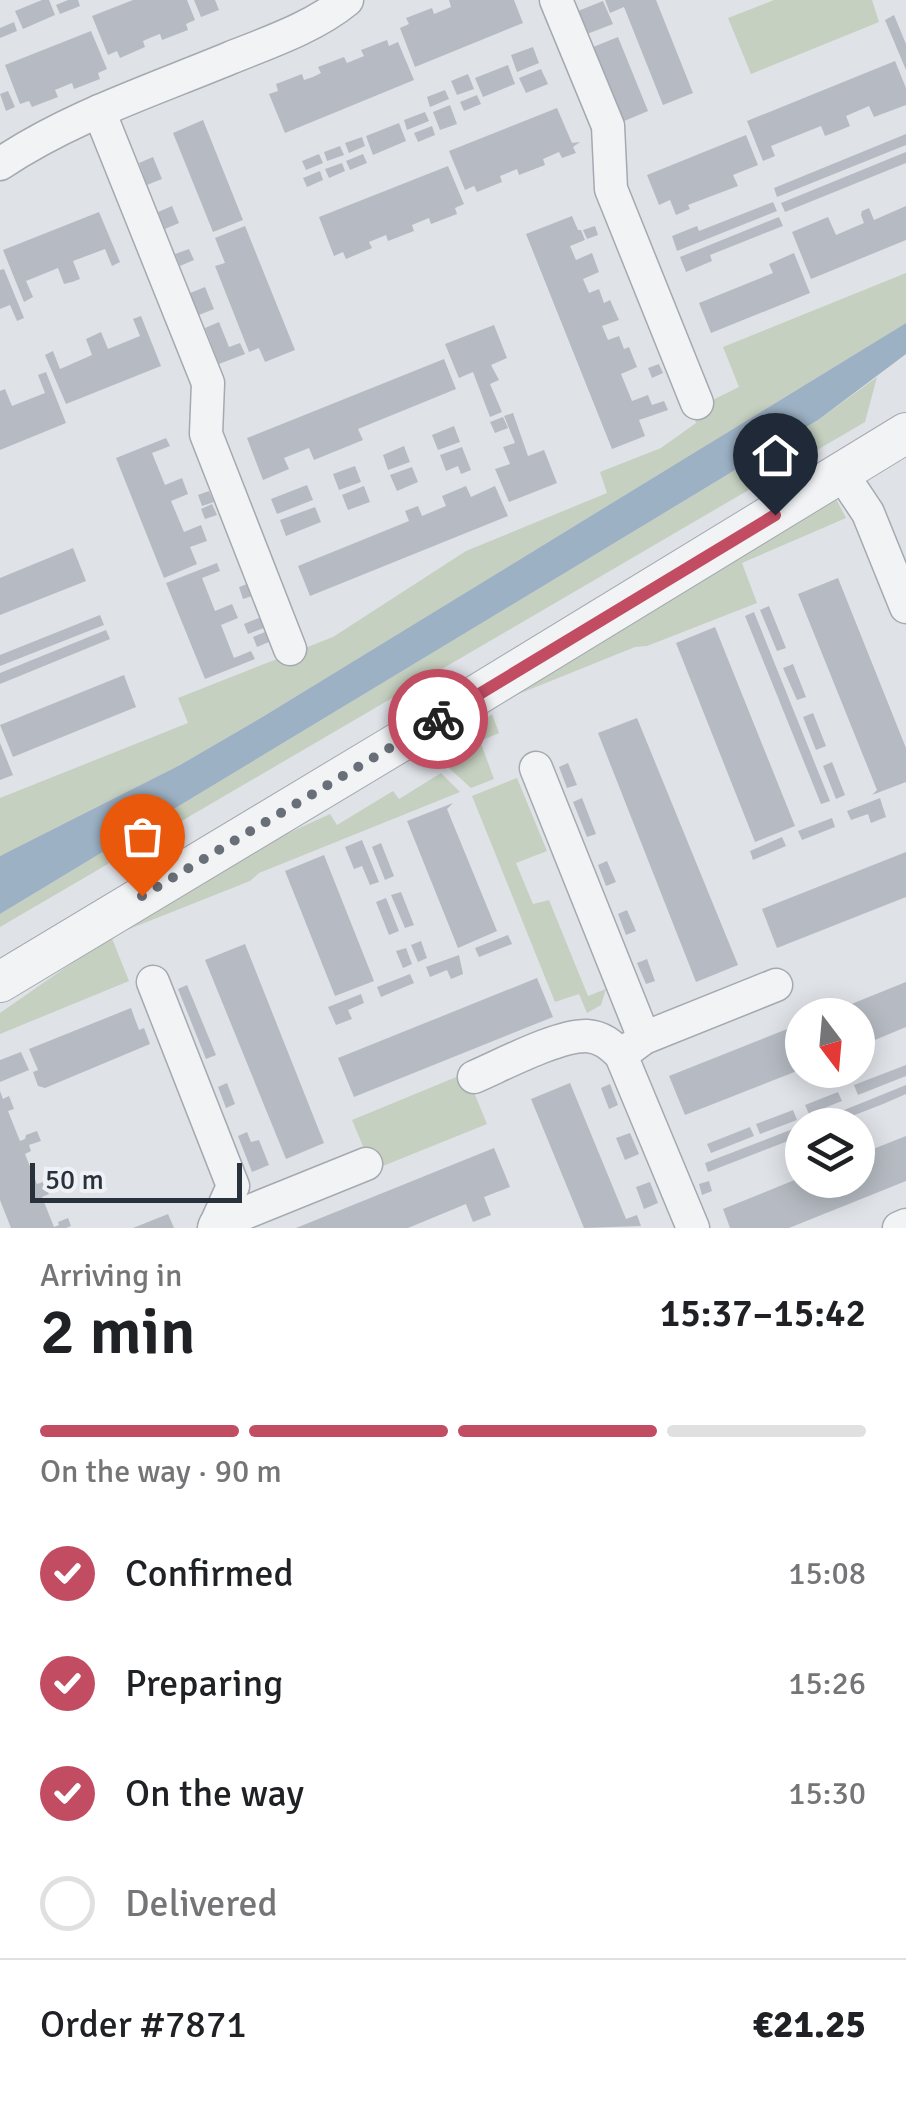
<!DOCTYPE html>
<html lang="en">
<head>
<meta charset="utf-8">
<style>
	body { margin:0; font-family:Signika,sans-serif; background:#f6f6f6; color:#202124; height:100vh; display:flex; flex-direction:column; font-size:38px; white-space:nowrap }
	* { box-sizing:border-box; margin:0 }
	p { font-size:32px; color:#757577 }
	.icon { flex:none; width:55px; height:55px; fill:none; stroke:currentColor; stroke-width:2; stroke-linecap:round; stroke-linejoin:round }
	.map { position:relative; height:1228px; overflow:hidden }
	.side { display:flex; flex-direction:column; background:#fff; flex:1 }
	.side>* { flex:none }
	.needle { width:65px; rotate:164deg }
	.tools { position:absolute; left:785px; top:998px; display:grid; gap:20px }
	.tools a { display:grid; place-items:center; width:90px; height:90px; border-radius:50%; background:#fff; box-shadow:0 5px 25px #0003; font-size:50px }
	.scale { position:absolute; left:30px; bottom:25px; width:212px; box-sizing:border-box; padding-left:10px; border:5px solid #29313c; border-top:0; font-size:28px; line-height:35px; white-space:nowrap; color:#29313c; -webkit-text-stroke:8px #eef1f5; paint-order:stroke }
	.pin { position:absolute; display:grid; place-items:center; width:85px; height:85px; color:#fff; margin:-102px -42px; border-radius:50% 50% 50% 0; rotate:-45deg; box-shadow:0 0 10px #0007 }
	.pin .icon { rotate:45deg }
	.courier { position:absolute; display:grid; place-items:center; width:100px; height:100px; margin:-50px; border:8px solid #c24d62; border-radius:50%; background:#fff; color:#222; box-shadow:0 2px 12px #0007 }
	.overview em { font-style:normal; font-weight:600 }
	.overview div { display:flex; flex-direction:column-reverse }
	.overview { display:flex; align-items:center; justify-content:space-between; height:170px; padding:0 40px }
	h1 { font-size:65px; font-weight:600; line-height:75px }
	.bar { display:grid; grid-template-columns:repeat(4,1fr); gap:15px 10px; align-content:center; height:120px; padding:0 40px }
	.bar i { height:12px; border-radius:8px; background:#e0e0e0 }
	.bar .on { background:#c24d62 }
	.bar p { grid-column:span 4 }
	.line { display:flex; align-items:center; gap:25px; padding:0 40px; border-top:2px solid #e0e0e0 }
	.line div { flex:1 }
	ol { padding:0 40px; list-style:none }
	li { display:flex; align-items:center; gap:30px; height:110px }
	li p { margin-inline-start:auto }
	li .icon { padding:10px; border-radius:50%; background:#c24d62; color:#fff; stroke-width:4 }
	li:last-child { color:#757577 }
	li i { width:55px; height:55px; border:5px solid #e0e0e0; border-radius:50% }
	.map>svg:first-child { display:block }
	.green { fill:#c5d0c0 }
	.water { fill:#9cb1c4 }
	.building { fill:#b6bbc3 }
	.lines { fill:none; stroke-linecap:round; stroke-linejoin:round }
	.minor-casing { stroke:#a5a9b0; stroke-width:35 }
	.tertiary-casing { stroke:#a5a9b0; stroke-width:42 }
	.minor { stroke:#f1f3f5; stroke-width:32 }
	.tertiary { stroke:#f1f3f5; stroke-width:40 }
	.done { stroke:#696f78; stroke-width:10; stroke-dasharray:0 18 }
	.route { stroke:#c24d62; stroke-width:12 }
</style>
</head>
<body>
<div class="map">
<svg width="906" height="1228" viewBox="0 0 906 1228">
	<rect width="100%" height="100%" fill="#dfe2e7"/>
	<g class="green">
		<polygon points="774,0 872,0 879,22 751,74 728,18"/>
		<polygon points="906,273 906,323 264,716 180,765 0,856 0,798 188,723 178,698 333,637 466,551 607,493 600,472 661,448 696,423 692,410 739,387 723,347"/>
		<polygon points="877,377 865,422 0,927 0,914 818,420"/>
		<polygon points="834,495 846,518 742,563 757,603 647,646 635,647 496,703"/>
		<polygon points="492,714 499,733 480,741 494,779 471,788 439,759"/>
		<polygon points="441,773 460,792 259,873 250,881 119,933 256,848 330,814 337,825 393,791 399,799"/>
		<polygon points="517,778 547,851 516,863 533,904 549,900 588,996 606,989 601,1005 587,1013 579,994 555,1002 472,796"/>
		<polygon points="111,936 129,981 0,1034 0,1013"/>
		<polygon points="466,1073 487,1124 373,1170 352,1120"/>
	</g>
	<polygon class="water" points="906,323 906,354 818,420 0,914 0,856 180,765 264,716"/>
	<g class="building">
		<polygon points="42,0 49,0 55,15 23,29 15,11"/>
		<polygon points="68,0 78,0 80,6 60,14 56,5"/>
		<polygon points="133,0 187,0 195,20 186,24 188,30 162,40 160,34 152,37 143,41 145,47 120,58 117,51 108,55 92,16"/>
		<polygon points="194,0 215,0 219,10 201,17"/>
		<polygon points="449,0 514,0 523,23 415,67 400,28 409,24 406,18 432,8 434,14 451,7"/>
		<polygon points="605,0 656,0 693,93 663,105 624,7 610,13"/>
		<polygon points="603,1 613,24 587,34 578,11"/>
		<polygon points="894,15 906,44 906,70 885,20"/>
		<polygon points="14,22 17,31 0,38 0,28"/>
		<polygon points="91,31 107,69 98,73 100,79 74,89 72,83 55,90 58,97 32,107 29,101 20,104 5,65"/>
		<polygon points="618,37 648,111 622,122 593,47"/>
		<polygon points="387,40 389,46 398,42 414,80 285,133 269,94 278,91 276,84 302,74 304,80 313,77 321,73 318,67 344,57 347,63 364,56 361,50"/>
		<polygon points="533,47 539,63 517,72 511,55"/>
		<polygon points="895,61 906,88 906,105 874,117 869,106 846,116 850,126 838,131 825,136 821,126 771,146 775,156 763,161 747,121"/>
		<polygon points="508,65 515,84 483,97 475,78"/>
		<polygon points="541,69 548,84 526,93 519,78"/>
		<polygon points="468,74 474,89 457,95 451,81"/>
		<polygon points="445,90 449,99 430,107 427,97"/>
		<polygon points="8,91 15,107 6,111 0,94"/>
		<polygon points="477,95 481,104 464,111 460,102"/>
		<polygon points="450,105 457,124 440,130 433,112"/>
		<polygon points="557,108 572,143 580,142 573,147 576,153 562,158 559,152 543,159 545,165 519,175 517,169 500,176 502,182 477,192 474,186 465,190 449,151"/>
		<polygon points="425,112 429,121 407,130 404,120"/>
		<polygon points="203,120 243,220 213,232 173,133"/>
		<polygon points="399,123 406,141 373,155 366,136"/>
		<polygon points="432,126 435,135 418,142 414,133"/>
		<polygon points="906,134 906,145 777,197 774,188"/>
		<polygon points="746,135 758,165 733,175 738,186 688,205 690,209 676,215 670,200 659,205 647,175"/>
		<polygon points="362,137 365,146 349,153 345,143"/>
		<polygon points="340,146 344,155 327,161 324,152"/>
		<polygon points="906,152 906,163 785,212 781,203"/>
		<polygon points="319,154 323,163 306,170 302,161"/>
		<polygon points="363,154 367,163 350,170 346,161"/>
		<polygon points="153,157 162,179 147,185 139,163"/>
		<polygon points="342,163 345,171 329,178 325,169"/>
		<polygon points="448,166 464,204 455,208 457,214 431,224 429,218 412,225 414,231 388,241 386,235 369,242 372,248 346,259 343,252 334,256 319,217"/>
		<polygon points="320,171 323,180 307,187 303,178"/>
		<polygon points="773,202 777,211 677,251 672,236 697,226 699,231"/>
		<polygon points="172,206 179,223 165,229 158,212"/>
		<polygon points="906,206 906,240 811,279 792,232 828,217 836,235 864,223 861,215 862,211 869,208 874,220"/>
		<polygon points="99,212 120,262 112,266 105,249 73,261 80,279 72,282 64,284 58,268 41,275 26,281 33,297 24,302 3,250"/>
		<polygon points="572,216 578,230 581,230 585,240 570,246 576,260 592,253 599,272 583,279 589,293 599,289 604,303 610,300 619,320 602,326 608,340 619,336 624,349 629,347 637,367 621,374 632,401 648,395 652,405 664,401 668,410 639,420 645,436 612,449 526,234"/>
		<polygon points="779,217 783,226 710,255 712,261 686,272 680,257"/>
		<polygon points="245,226 295,350 265,362 259,348 249,352 215,266 225,263 215,238"/>
		<polygon points="595,226 598,235 587,239 583,230"/>
		<polygon points="189,249 194,260 180,266 175,254"/>
		<polygon points="794,253 810,293 711,333 699,303 773,273 769,264"/>
		<polygon points="4,269 24,318 17,321 10,305 0,309 0,270"/>
		<polygon points="205,287 214,309 199,315 190,293"/>
		<polygon points="141,316 161,366 66,404 45,355 53,351 60,369 92,355 86,339 101,332 108,349 140,336 133,319"/>
		<polygon points="219,322 229,347 240,343 245,354 219,364 205,328"/>
		<polygon points="494,325 507,358 491,365 499,380 490,384 502,412 490,417 473,372 459,378 445,344"/>
		<polygon points="444,359 456,389 358,429 363,440 314,460 309,448 284,458 289,469 263,480 247,438"/>
		<polygon points="659,364 663,373 652,378 648,368"/>
		<polygon points="46,372 66,423 0,450 0,391 5,389 12,406 45,393 38,375"/>
		<polygon points="513,413 528,456 544,450 557,483 509,502 495,469 510,464 503,447 515,443 504,416"/>
		<polygon points="503,417 508,428 495,433 490,422"/>
		<polygon points="454,426 460,442 438,450 432,435"/>
		<polygon points="166,438 170,446 152,453 165,485 182,478 188,494 171,501 184,532 201,525 207,541 190,547 197,564 164,578 116,458"/>
		<polygon points="404,446 410,462 388,470 383,455"/>
		<polygon points="462,447 471,470 461,474 458,466 446,471 440,455"/>
		<polygon points="355,466 361,482 339,490 333,474"/>
		<polygon points="412,467 418,482 397,491 390,475"/>
		<polygon points="307,485 313,500 277,514 271,499"/>
		<polygon points="364,486 370,502 348,510 342,495"/>
		<polygon points="466,486 471,497 495,486 508,516 310,596 298,566 409,521 405,511 418,506 422,516 446,506 442,496"/>
		<polygon points="209,491 214,502 202,506 198,495"/>
		<polygon points="212,504 217,515 205,519 201,509"/>
		<polygon points="315,507 321,522 286,536 280,520"/>
		<polygon points="73,548 86,581 0,615 0,578"/>
		<polygon points="217,563 220,571 202,578 215,611 232,604 238,618 221,625 234,658 251,651 255,659 205,679 166,583"/>
		<polygon points="838,578 906,748 906,782 872,795 877,790 798,594"/>
		<polygon points="247,584 252,596 243,599 239,587"/>
		<polygon points="769,606 786,648 777,651 760,610"/>
		<polygon points="754,612 830,801 821,804 745,616"/>
		<polygon points="100,615 104,625 0,666 0,655"/>
		<polygon points="261,617 264,628 248,634 244,624"/>
		<polygon points="715,627 795,826 755,842 676,643"/>
		<polygon points="106,630 110,639 0,684 0,673"/>
		<polygon points="265,632 269,642 257,647 253,637"/>
		<polygon points="793,664 806,697 797,700 783,668"/>
		<polygon points="124,675 136,707 13,757 0,725"/>
		<polygon points="813,713 826,746 816,750 803,717"/>
		<polygon points="637,718 738,965 696,982 598,733"/>
		<polygon points="0,743 13,775 0,780"/>
		<polygon points="832,762 845,795 836,799 823,766"/>
		<polygon points="568,763 577,785 567,788 559,767"/>
		<polygon points="582,798 596,834 587,837 573,802"/>
		<polygon points="880,798 886,817 871,823 868,814 851,820 847,811"/>
		<polygon points="453,803 447,809 497,931 458,948 407,821"/>
		<polygon points="832,818 835,827 802,840 798,831"/>
		<polygon points="782,837 786,846 753,860 750,851"/>
		<polygon points="362,840 379,882 370,885 362,866 354,869 345,847"/>
		<polygon points="381,843 394,876 385,880 372,847"/>
		<polygon points="906,852 906,897 777,948 762,909"/>
		<polygon points="324,855 374,981 335,996 285,871"/>
		<polygon points="607,861 616,882 606,886 598,865"/>
		<polygon points="401,892 414,925 405,928 391,895"/>
		<polygon points="386,898 399,931 389,935 376,902"/>
		<polygon points="627,910 636,931 626,935 618,914"/>
		<polygon points="508,935 512,944 479,957 475,948"/>
		<polygon points="421,941 427,958 418,962 411,945"/>
		<polygon points="245,944 324,1143 286,1159 205,960"/>
		<polygon points="406,948 412,964 403,968 396,951"/>
		<polygon points="459,955 463,974 451,979 447,970 430,977 426,967"/>
		<polygon points="647,959 655,981 646,984 637,963"/>
		<polygon points="410,974 414,983 381,997 377,987"/>
		<polygon points="537,978 553,1017 354,1097 338,1058"/>
		<polygon points="906,982 906,1027 858,1047 858,1015 824,1015"/>
		<polygon points="187,985 216,1055 206,1059 178,989"/>
		<polygon points="361,994 364,1003 348,1010 352,1019 336,1025 328,1007"/>
		<polygon points="131,1008 139,1030 144,1028 150,1044 45,1088 38,1086 33,1072 38,1070 29,1049"/>
		<polygon points="802,1023 802,1069 685,1115 669,1076"/>
		<polygon points="21,1052 29,1070 0,1082 0,1060"/>
		<polygon points="906,1065 906,1076 858,1095 854,1085"/>
		<polygon points="227,1083 235,1104 226,1108 218,1087"/>
		<polygon points="570,1083 626,1219 637,1215 641,1226 584,1228 531,1099"/>
		<polygon points="610,1084 618,1105 609,1109 601,1088"/>
		<polygon points="906,1085 906,1094 883,1104 829,1125 807,1125"/>
		<polygon points="0,1091 3,1099 9,1096 11,1101 14,1109 8,1111 20,1141 25,1139 26,1135 37,1131 41,1141 29,1145 31,1151 25,1154 37,1184 43,1182 49,1194 42,1197 54,1227 59,1225 58,1222 68,1218 71,1226 66,1228 11,1228 0,1200"/>
		<polygon points="838,1092 842,1101 809,1114 805,1105"/>
		<polygon points="793,1110 797,1120 760,1134 756,1124"/>
		<polygon points="750,1127 754,1136 711,1153 707,1144"/>
		<polygon points="798,1127 801,1136 708,1172 705,1163"/>
		<polygon points="247,1132 251,1142 259,1140 269,1165 252,1172 238,1136"/>
		<polygon points="630,1133 639,1154 625,1160 616,1138"/>
		<polygon points="906,1136 906,1181 789,1228 730,1228 723,1209 802,1177 802,1180 858,1180 858,1155"/>
		<polygon points="494,1148 510,1187 484,1197 491,1215 473,1222 466,1204 408,1228 296,1228"/>
		<polygon points="709,1181 712,1191 702,1195 699,1184"/>
		<polygon points="650,1182 658,1203 644,1209 636,1187"/>
		<polygon points="168,1214 174,1228 133,1228"/>
	</g>
	<g class="lines">
		<g class="minor-casing">
			<g id="minor">
				<polyline points="556,0 608,126 611,189 697,403"/>
				<polyline points="99,111 208,383 206,434 290,649"/>
				<path d="M 0,164 C 70,117 153,90 230,58 C 270,42 314,27 347,0"/>
				<polyline points="842,474 868,513 906,607"/>
				<polyline points="536,768 644,1038"/>
				<polyline points="153,982 233,1186 214,1228"/>
				<path d="M 474,1077 C 502,1065 558,1035 587,1036 C 602,1037 611,1045 621,1055"/>
				<polyline points="215,1225 366,1164"/>
				<polyline points="693,1228 621,1055 644,1038 776,985"/>
				<polyline points="899,1228 906,1225"/>
			</g>
		</g>
		<g class="tertiary-casing">
			<polyline id="tertiary" points="0,982 403,740 906,433"/>
		</g>
		<use href="#minor" class="minor"/>
		<use href="#tertiary" class="tertiary"/>
	</g>
	<g class="lines">
		<polyline class="done" points="142,896 438,719"/>
		<polyline class="route" points="438,719 775,515"/>
	</g>
</svg>
<div class="tools">
<a><svg class="needle" viewBox="-14 -14 28 28"><path d="M0-13l5 13h-10z" fill="#e53935"/><path d="M0 13l5-13h-10z" fill="#757577"/></svg></a>
<a><svg class="icon" aria-label="layers" viewBox="0 0 24 24"><path d="M12 4l9 5-9 5-9-5zM3 14l9 5 9-5"/></svg></a>
</div>
<div class="scale">50 m</div>
<div class="pin" style="left:142px;top:896px;background:#ea580c"><svg class="icon" aria-label="bag" viewBox="0 0 24 24"><path d="M5 8h14l-1 12H6zM9 8a3 3 0 0 1 6 0"/></svg></div>
<div class="pin" style="left:775px;top:515px;background:#1f2937"><svg class="icon" aria-label="home" viewBox="0 0 24 24"><path d="M3 11l9-7 9 7M6 9v11h12V9"/></svg></div>
<div class="courier" style="left:438px;top:719px"><svg class="icon" aria-label="bike" viewBox="0 0 24 24"><circle cx="6" cy="16" r="4"/><circle cx="18" cy="16" r="4"/><path d="M6 16l4-8h5l3 8M10 8l3 8H6M13 5h3"/></svg></div>
</div>
<section class="side">
<div class="overview"><div><h1>2 min</h1><p>Arriving in</p></div><em>15:37–15:42</em></div>
<div class="bar"><i class="on"></i><i class="on"></i><i class="on"></i><i></i><p>On the way · 90 m</p></div>
<ol>
<li><svg class="icon" aria-label="check" viewBox="0 0 24 24"><path d="M5 12l5 5 9-10"/></svg>Confirmed<p>15:08</p></li>
<li><svg class="icon" aria-label="check" viewBox="0 0 24 24"><path d="M5 12l5 5 9-10"/></svg>Preparing<p>15:26</p></li>
<li><svg class="icon" aria-label="check" viewBox="0 0 24 24"><path d="M5 12l5 5 9-10"/></svg>On the way<p>15:30</p></li>
<li><i></i>Delivered</li>
</ol>
<div class="line" style="height:130px"><div>Order #7871</div><b>€21.25</b></div>
</section>
</body>
</html>
